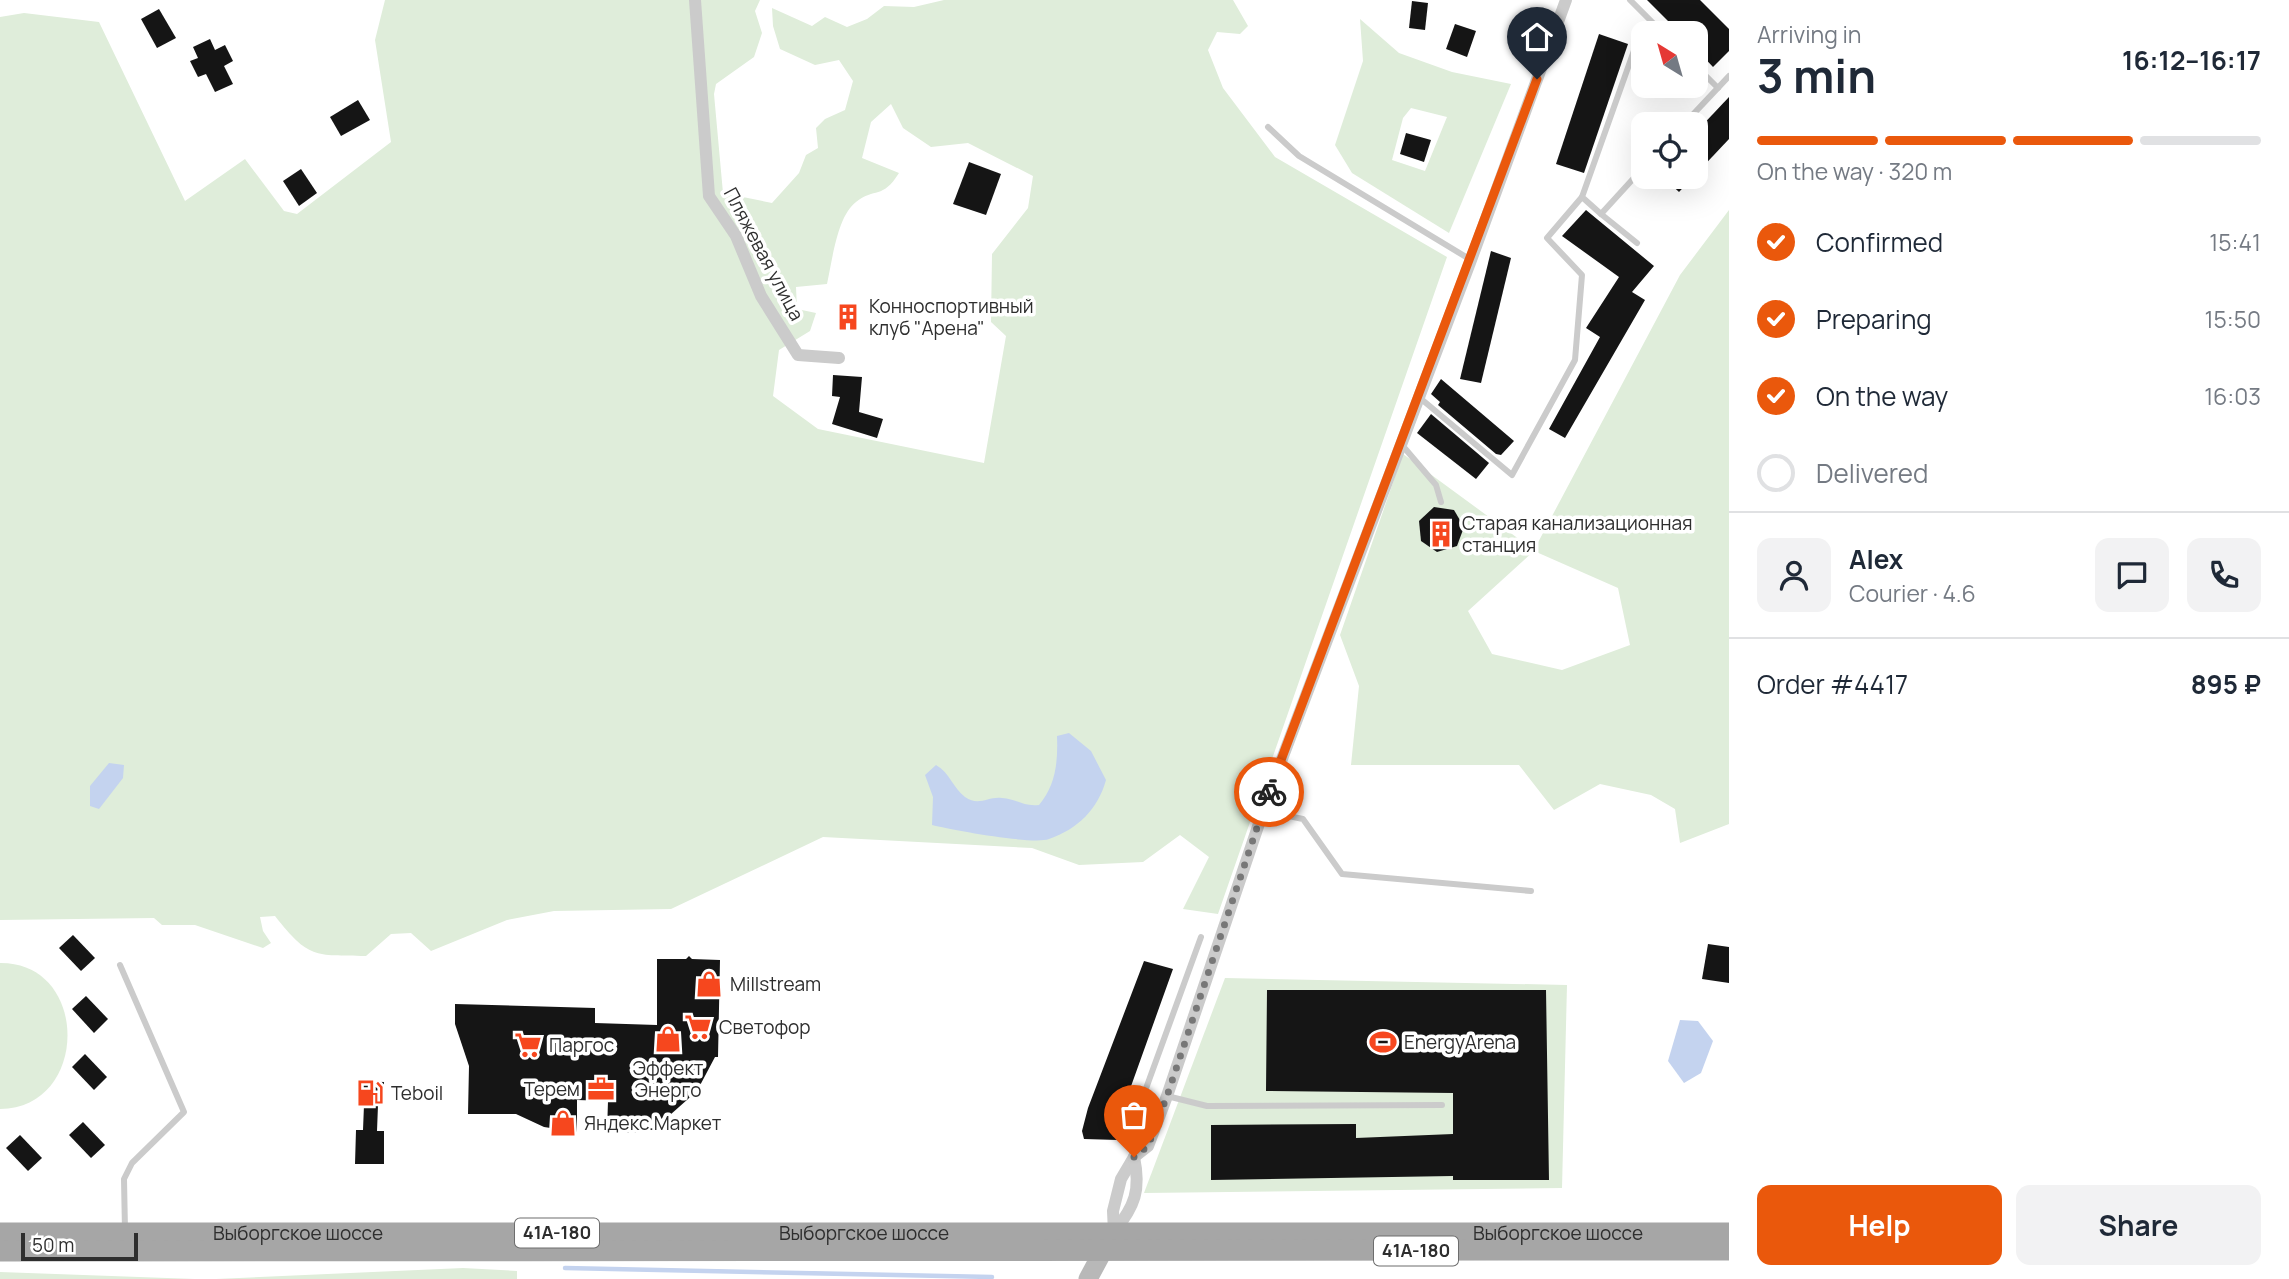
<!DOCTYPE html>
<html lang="en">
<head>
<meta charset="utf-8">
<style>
	body { margin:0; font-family:Manrope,sans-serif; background:#f2f2f3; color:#1f2937; height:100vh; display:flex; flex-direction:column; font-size:26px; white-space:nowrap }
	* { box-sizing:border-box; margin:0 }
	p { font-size:23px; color:#747a83 }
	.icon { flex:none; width:38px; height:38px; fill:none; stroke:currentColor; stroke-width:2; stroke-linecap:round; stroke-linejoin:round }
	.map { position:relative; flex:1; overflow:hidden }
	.sheet { display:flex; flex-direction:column; background:#fff; width:560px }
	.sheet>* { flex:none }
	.needle { width:46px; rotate:323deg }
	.tools { position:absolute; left:1631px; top:21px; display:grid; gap:14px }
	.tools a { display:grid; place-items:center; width:77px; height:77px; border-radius:14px; background:#fff; box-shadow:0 7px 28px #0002; font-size:35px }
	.scale { position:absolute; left:21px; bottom:18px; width:117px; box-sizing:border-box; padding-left:7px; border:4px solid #2e2e2e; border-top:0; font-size:19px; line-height:24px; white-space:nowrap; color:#2e2e2e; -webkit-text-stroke:5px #fff; paint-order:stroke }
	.pin { position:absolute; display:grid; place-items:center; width:60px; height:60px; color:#fff; margin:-72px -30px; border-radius:50% 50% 50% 0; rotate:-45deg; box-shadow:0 0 7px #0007 }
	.pin .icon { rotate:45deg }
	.courier { position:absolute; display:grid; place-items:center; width:70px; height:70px; margin:-35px; border:5px solid #ea580c; border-radius:50%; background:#fff; color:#222; box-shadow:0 2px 9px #0007 }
	.summary em { font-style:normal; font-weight:700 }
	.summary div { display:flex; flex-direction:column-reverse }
	.summary { display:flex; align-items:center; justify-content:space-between; height:119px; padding:0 28px }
	h1 { font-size:46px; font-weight:700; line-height:52px }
	.bar { display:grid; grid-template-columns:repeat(4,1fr); gap:10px 7px; align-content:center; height:84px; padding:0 28px }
	.bar i { height:9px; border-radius:5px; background:#e0e1e3 }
	.bar .active { background:#ea580c }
	.bar p { grid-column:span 4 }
	.line { display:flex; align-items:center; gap:18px; padding:0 28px; border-top:2px solid #e0e1e3 }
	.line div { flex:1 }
	.round { display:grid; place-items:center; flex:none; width:74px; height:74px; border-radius:14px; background:#f2f2f3 }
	ol { padding:0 28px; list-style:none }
	li { display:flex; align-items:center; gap:21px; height:77px }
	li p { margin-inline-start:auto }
	li .icon { padding:7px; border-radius:50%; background:#ea580c; color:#fff; stroke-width:4 }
	li:last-child { color:#747a83 }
	li i { width:38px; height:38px; border:4px solid #e0e1e3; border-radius:50% }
	.cta { display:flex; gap:14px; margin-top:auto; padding:14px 28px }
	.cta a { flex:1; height:80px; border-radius:14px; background:#ea580c; color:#fff; font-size:28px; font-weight:700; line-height:80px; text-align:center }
	.cta a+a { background:#f2f2f3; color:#1f2937 }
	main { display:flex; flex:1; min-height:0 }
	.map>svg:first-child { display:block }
	.green { fill:#dfedda; fill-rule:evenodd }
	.water { fill:#c4d3ef }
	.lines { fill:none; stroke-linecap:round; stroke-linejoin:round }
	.stream { stroke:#c4d3ef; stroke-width:4.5 }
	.building { fill:#151515 }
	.lane { stroke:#cbcbcb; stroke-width:6 }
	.street { stroke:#cbcbcb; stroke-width:12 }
	.secondary { stroke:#b8b8b8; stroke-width:19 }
	.primary { stroke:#a6a6a6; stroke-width:21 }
	.done { stroke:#777; stroke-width:7; stroke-dasharray:0 12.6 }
	.route { stroke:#ea580c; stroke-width:9 }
	.labels { text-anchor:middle; stroke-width:7; stroke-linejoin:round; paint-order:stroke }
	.shield { fill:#fff; stroke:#6d6d6d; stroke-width:2 }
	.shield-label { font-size:18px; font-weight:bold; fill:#2e2e2e }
	.street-label { font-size:19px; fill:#2e2e2e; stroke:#fff }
	.poi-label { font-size:19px; fill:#2e2e2e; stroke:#fff; text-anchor:start }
</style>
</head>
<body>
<main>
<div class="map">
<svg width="1729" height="1279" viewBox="0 0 1729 1279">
	<rect width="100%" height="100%" fill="#fff"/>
	<g class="green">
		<path d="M 385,0 L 760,0 L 755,11 L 762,33 L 754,57 L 716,84 L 714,94 L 723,193 L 772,203 L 799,173 L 806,155 L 818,148 L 816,128 L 825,119 L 845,110 L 853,81 L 839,60 L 815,65 L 780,49 L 773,26 L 772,8 L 812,26 L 825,17 L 847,27 L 867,19 L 884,6 L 914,7 L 944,0 L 1233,0 L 1248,26 L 1240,34 L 1217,32 L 1208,50 L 1223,88 L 1275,157 L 1447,257 L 1218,914 L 1183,909 L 1209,857 L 1180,835 L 1143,862 L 1079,865 L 1032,848 L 823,837 L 671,909 L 554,911 L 507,920 L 431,951 L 411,933 L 391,934 L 366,956 C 314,955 309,959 275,916 L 260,917 L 263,931 L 271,943 L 263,948 L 195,925 L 162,925 L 154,918 L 0,920 L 0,17 L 24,13 L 99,22 L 185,201 L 245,159 L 284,211 L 297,214 L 391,142 L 375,40 ZM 891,104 L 903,128 L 931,147 L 968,143 L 1033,176 L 1028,208 L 992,254 L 991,322 L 1006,336 L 984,463 L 818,429 L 773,396 L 779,350 L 810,331 L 816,313 L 797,309 L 796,287 L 827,284 C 832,262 837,216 856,202 C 875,187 882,200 899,173 L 862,158 L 871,122 Z"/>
		<path d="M 1360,19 L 1399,53 L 1452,72 L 1511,84 L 1449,233 L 1352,173 L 1335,145 L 1363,61 ZM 1411,108 L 1447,117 L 1425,171 L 1392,160 L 1403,118 Z"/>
		<path d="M 1729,210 L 1729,824 L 1680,843 L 1675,809 L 1651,795 L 1600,784 L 1554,810 L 1519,765 L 1351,765 L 1359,686 L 1340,635 L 1403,454 L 1534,550 L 1680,275 ZM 1534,551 L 1618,588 L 1630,645 L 1562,670 L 1492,654 L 1468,611 Z"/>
		<path d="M 0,963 C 90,962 90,1108 0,1109 Z"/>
		<polygon points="1225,978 1567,985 1562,1188 1144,1193"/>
		<polygon points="463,1268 517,1271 517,1279 216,1279"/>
		<polygon points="0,1272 195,1279 0,1279"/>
	</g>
	<g class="water">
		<path d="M 1069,733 L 1091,751 L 1106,780 C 1098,809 1078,829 1049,839 C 1033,845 952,830 932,825 L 933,797 L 925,775 L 936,765 C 950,773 953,788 965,797 C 979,807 988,796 1002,798 C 1017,799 1024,807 1039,805 C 1056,785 1058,761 1057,736 Z"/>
		<polygon points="109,763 124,765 123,778 99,809 90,806 90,786"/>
		<polygon points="1680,1020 1698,1021 1713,1041 1701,1073 1684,1083 1668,1061"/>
	</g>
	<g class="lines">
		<polyline class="stream" points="565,1268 992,1277"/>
	</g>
	<g class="building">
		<polygon points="1647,0 1700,0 1729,29 1729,51 1713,67 1696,49 1696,33 1680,33"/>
		<polygon points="1412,1 1428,3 1425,30 1409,28"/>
		<polygon points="159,9 176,38 157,48 141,19"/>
		<polygon points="1455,24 1476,31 1467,57 1446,49"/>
		<polygon points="1599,34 1628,44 1584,173 1556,164"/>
		<polygon points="210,39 215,50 225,45 233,61 224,66 233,84 215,92 206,74 198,77 190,61 198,58 193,47"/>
		<polygon points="1729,97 1729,139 1696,174 1696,132"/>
		<polygon points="358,100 370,120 341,136 330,117"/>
		<polygon points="1406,133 1431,140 1424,162 1400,154"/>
		<polygon points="969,162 1001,174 986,215 953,204"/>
		<polygon points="301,169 317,193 299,206 283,181"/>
		<polygon points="1663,177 1693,177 1679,192"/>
		<polygon points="1586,210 1654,266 1632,292 1645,300 1565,438 1549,429 1600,337 1586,328 1619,277 1562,236"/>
		<polygon points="1491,251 1511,258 1481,383 1460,379"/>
		<polygon points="858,305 858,328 838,328 837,306"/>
		<polygon points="833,375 862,377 859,412 883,419 877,438 832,424 840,397 832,396"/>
		<polygon points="1441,379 1514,441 1501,455 1496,454 1438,405 1440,402 1431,394"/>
		<polygon points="1431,414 1489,463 1476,479 1417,433"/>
		<polygon points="1434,507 1454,510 1464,527 1457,546 1437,552 1421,541 1419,521"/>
		<polygon points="73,935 95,958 81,971 59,948"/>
		<polygon points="1708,944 1729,947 1729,983 1702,979"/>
		<polygon points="689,956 692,959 720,960 718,1057 715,1057 697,1091 670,1115 639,1129 639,1133 607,1132 608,1101 577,1100 577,1132 544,1127 516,1114 468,1114 469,1066 455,1024 455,1004 595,1008 595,1023 657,1025 657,959 686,959"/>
		<polygon points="1144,961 1173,969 1120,1117 1118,1140 1084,1139 1082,1131 1088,1108"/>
		<polygon points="1267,990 1546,990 1549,1180 1453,1180 1453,1176 1211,1180 1211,1125 1356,1124 1356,1138 1453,1134 1453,1093 1266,1091"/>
		<polygon points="86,996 108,1019 94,1033 72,1009"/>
		<polygon points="85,1054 107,1077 94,1090 72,1067"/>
		<polygon points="357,1081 384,1082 384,1105 378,1105 377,1131 384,1131 384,1164 355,1164 356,1130 363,1130 364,1105 357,1105"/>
		<polygon points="83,1122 105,1145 91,1158 69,1135"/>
		<polygon points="20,1135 42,1158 28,1171 6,1148"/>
	</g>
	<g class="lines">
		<g class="lane">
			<polyline points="1630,0 1663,33"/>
			<polyline points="1636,45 1582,197 1601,214 1643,168"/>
			<polyline points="1696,66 1718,88"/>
			<polyline points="1684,124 1729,76"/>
			<polyline points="1268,127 1299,156 1471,260"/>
			<polyline points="1601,214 1637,243"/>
			<polyline points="1420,398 1512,475 1575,360 1582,275 1547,238 1582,197"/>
			<polyline points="1402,445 1436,485 1441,502"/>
			<polyline points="1264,811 1303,819 1342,874 1531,891"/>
			<polyline points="120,965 184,1112 132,1163 124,1179 125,1231"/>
			<polyline points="1167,1096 1207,1106 1442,1105"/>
			<polyline points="1134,1156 1128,1138 1201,937"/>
		</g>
		<g class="street">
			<polyline points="695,0 709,196 736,236 761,296 798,355 839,358"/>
			<polyline points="1114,1232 1113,1211 1121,1179 1134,1157 1148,1146 1167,1096 1271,788 1471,260 1566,0"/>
			<path d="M 1114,1232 C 1135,1206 1141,1190 1134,1157"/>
		</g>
		<polyline class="secondary" points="1088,1279 1109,1240"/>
		<g class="primary">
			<path id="s1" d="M 0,1233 L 1729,1233"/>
			<polyline points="0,1251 1729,1250"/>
		</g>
	</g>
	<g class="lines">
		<polyline class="done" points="1134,1157 1148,1146 1167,1096 1269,792"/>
		<polyline class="route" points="1269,792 1537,79"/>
	</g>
	<defs>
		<g id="building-bare" transform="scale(2.1)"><path d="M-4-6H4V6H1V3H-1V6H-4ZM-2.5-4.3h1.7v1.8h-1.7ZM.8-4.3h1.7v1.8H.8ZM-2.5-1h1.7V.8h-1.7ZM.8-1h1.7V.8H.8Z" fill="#f6471e" stroke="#fff" stroke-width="2.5" paint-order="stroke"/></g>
		<g id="shop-bare" transform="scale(2.1)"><path d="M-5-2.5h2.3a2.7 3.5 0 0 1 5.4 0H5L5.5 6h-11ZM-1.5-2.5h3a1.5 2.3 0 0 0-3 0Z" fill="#f6471e" stroke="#fff" stroke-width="2.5" paint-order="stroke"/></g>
		<g id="supermarket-bare" transform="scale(2.1)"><path d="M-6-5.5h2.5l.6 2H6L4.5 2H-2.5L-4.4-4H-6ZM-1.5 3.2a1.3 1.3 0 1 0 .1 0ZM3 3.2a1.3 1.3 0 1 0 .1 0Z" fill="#f6471e" stroke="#fff" stroke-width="2.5" paint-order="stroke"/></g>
		<g id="stadium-bare" transform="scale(2.1)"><path d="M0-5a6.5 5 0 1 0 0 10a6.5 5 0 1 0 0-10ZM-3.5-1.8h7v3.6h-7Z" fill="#f6471e" stroke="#fff" stroke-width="2.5" paint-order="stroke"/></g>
		<g id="office-bare" transform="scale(2.1)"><path d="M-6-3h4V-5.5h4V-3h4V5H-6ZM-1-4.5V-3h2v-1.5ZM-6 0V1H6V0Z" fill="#f6471e" stroke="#fff" stroke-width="2.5" paint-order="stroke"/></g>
		<g id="fuel-bare" transform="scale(2.1)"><path d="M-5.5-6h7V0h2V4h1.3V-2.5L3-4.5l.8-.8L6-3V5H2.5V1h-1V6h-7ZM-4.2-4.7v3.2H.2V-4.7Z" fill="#f6471e" stroke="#fff" stroke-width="2.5" paint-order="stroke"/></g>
	</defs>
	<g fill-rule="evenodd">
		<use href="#building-bare" x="848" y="317"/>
		<use href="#building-bare" x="1441" y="534"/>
		<use href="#shop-bare" x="709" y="984"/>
		<use href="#supermarket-bare" x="698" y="1027"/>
		<use href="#shop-bare" x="668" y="1039"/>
		<use href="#stadium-bare" x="1383" y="1042"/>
		<use href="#supermarket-bare" x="528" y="1045"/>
		<use href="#office-bare" x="601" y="1089"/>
		<use href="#fuel-bare" x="370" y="1093"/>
		<use href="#shop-bare" x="563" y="1123"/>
	</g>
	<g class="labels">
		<g class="shield">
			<rect x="515" y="1218.5" width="84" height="29" rx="5"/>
			<rect x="1374" y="1236.5" width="84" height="29" rx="5"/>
		</g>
		<g class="shield-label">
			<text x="557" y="1239">41А-180</text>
			<text x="1416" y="1257">41А-180</text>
		</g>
		<g class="street-label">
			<text transform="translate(764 254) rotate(62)" y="7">Пляжевая улица</text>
			<text dy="7" stroke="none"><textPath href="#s1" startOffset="864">Выборгское шоссе</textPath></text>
			<text dy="7" stroke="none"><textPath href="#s1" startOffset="1558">Выборгское шоссе</textPath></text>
			<text dy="7" stroke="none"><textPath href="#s1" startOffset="298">Выборгское шоссе</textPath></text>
		</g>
		<g class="poi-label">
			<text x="869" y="313">Конноспортивный<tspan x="869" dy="22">клуб "Арена"</tspan></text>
			<text x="1462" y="530">Старая канализационная<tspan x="1462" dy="22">станция</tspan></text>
			<text x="730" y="991">Millstream</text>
			<text x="719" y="1034">Светофор</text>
			<text x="1404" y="1049">EnergyArena</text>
			<text x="549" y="1052">Паргос</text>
			<text x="668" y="1075" text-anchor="middle">Эффект<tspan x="668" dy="22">Энерго</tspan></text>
			<text x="580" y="1096" text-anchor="end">Терем</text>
			<text x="391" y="1100">Teboil</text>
			<text x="584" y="1130">Яндекс.Маркет</text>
		</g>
	</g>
</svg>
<div class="tools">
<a><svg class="needle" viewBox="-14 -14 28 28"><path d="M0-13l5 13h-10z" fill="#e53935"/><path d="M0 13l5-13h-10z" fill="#747a83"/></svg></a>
<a><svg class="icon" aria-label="locate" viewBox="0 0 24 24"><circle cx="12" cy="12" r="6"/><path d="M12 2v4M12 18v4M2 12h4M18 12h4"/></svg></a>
</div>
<div class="scale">50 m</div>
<div class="pin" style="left:1134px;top:1157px;background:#ea580c"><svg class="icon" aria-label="bag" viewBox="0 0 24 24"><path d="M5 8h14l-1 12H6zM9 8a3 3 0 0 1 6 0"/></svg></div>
<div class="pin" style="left:1537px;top:79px;background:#1f2937"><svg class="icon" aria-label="home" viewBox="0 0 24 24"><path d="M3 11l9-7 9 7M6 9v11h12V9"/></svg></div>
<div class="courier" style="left:1269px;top:792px"><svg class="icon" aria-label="bike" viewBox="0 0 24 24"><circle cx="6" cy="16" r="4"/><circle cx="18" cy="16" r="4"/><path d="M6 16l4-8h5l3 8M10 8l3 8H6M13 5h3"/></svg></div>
</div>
<section class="sheet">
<div class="summary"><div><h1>3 min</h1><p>Arriving in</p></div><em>16:12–16:17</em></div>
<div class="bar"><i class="active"></i><i class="active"></i><i class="active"></i><i></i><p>On the way · 320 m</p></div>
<ol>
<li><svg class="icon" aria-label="check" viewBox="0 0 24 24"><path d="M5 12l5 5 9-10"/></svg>Confirmed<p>15:41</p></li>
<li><svg class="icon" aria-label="check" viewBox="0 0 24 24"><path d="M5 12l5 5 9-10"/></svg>Preparing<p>15:50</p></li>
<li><svg class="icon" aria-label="check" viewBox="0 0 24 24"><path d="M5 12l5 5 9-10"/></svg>On the way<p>16:03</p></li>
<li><i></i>Delivered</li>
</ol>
<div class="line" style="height:126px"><a class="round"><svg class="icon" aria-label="person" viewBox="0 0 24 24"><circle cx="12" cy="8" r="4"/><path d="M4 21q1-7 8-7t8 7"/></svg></a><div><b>Alex</b><p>Courier · 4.6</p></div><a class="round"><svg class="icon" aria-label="chat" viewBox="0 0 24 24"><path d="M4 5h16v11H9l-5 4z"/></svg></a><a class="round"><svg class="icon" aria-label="phone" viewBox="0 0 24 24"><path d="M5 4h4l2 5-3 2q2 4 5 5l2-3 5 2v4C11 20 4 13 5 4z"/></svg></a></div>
<div class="line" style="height:91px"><div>Order #4417</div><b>895 ₽</b></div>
<div class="cta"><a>Help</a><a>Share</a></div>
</section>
</main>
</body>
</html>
